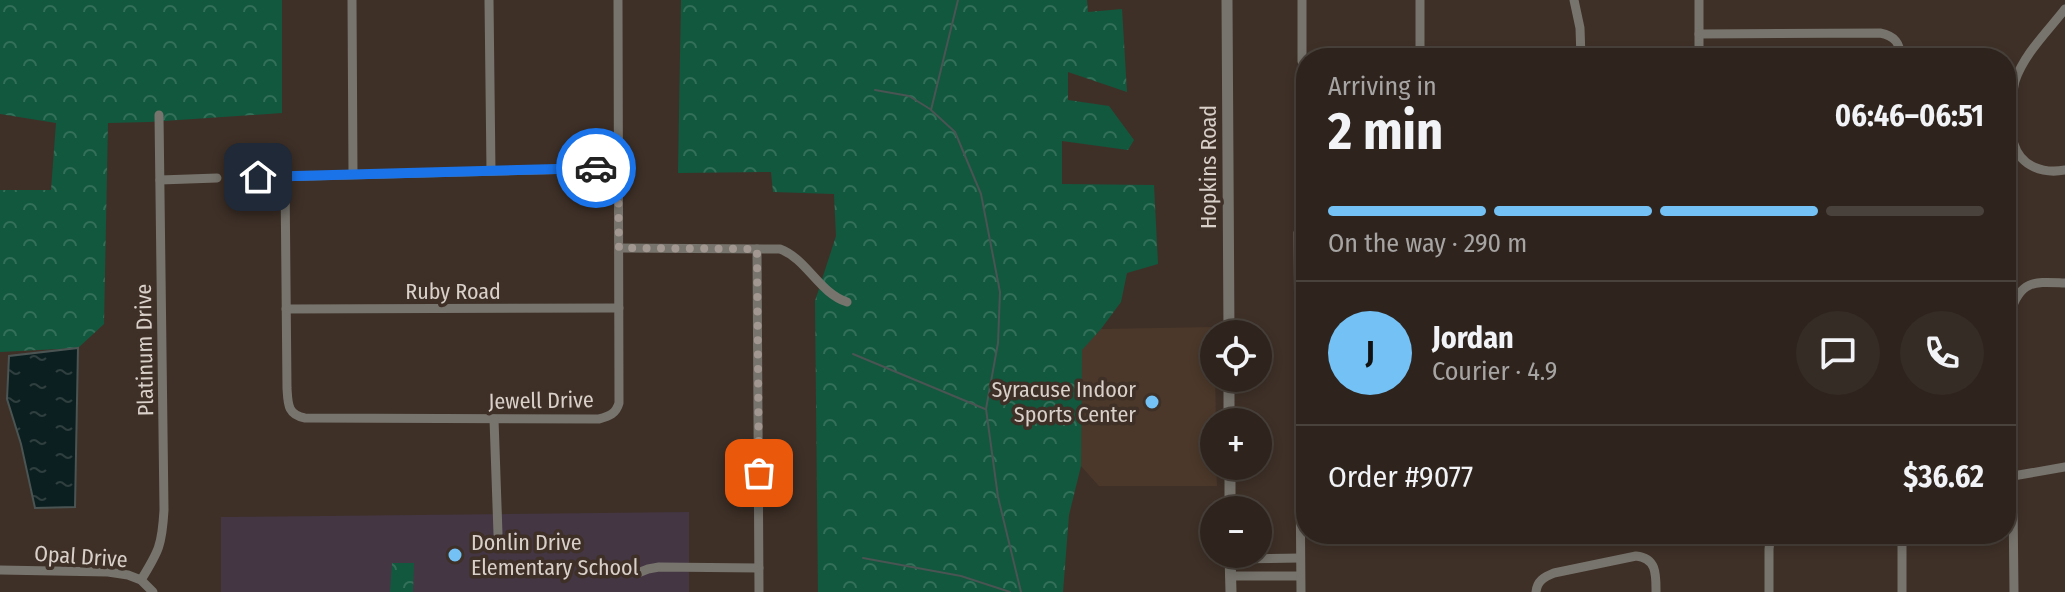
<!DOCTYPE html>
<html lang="en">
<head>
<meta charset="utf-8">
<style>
	body { margin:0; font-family:"Fira Sans Condensed",sans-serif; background:#362c26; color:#f1f3f6; height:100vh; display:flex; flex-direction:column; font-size:30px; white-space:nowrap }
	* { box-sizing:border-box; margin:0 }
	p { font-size:26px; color:#a7a4a4 }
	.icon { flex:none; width:44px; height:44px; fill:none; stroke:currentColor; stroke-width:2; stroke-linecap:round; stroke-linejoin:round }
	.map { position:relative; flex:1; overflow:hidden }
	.side { position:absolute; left:1296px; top:48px; width:720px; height:496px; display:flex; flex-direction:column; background:#2e241d; border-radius:32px; box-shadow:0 4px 12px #0003,0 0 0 2px #49413b }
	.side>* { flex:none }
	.tools { position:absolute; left:1200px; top:320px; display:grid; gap:16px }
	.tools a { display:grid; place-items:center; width:72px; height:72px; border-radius:50%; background:#2e241d; box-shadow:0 4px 12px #0003,0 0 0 2px #49413b; font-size:40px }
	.pin { position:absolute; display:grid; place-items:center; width:68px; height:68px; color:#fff; margin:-34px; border-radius:16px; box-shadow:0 4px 12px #0006 }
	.courier { position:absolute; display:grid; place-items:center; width:80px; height:80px; margin:-40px; border:6px solid #1a73e8; border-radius:50%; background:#fff; color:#222; box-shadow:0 2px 10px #0007 }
	.summary em { font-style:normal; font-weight:700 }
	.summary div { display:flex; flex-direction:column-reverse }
	.summary { display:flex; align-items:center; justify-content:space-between; height:136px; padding:0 32px }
	h1 { font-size:52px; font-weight:700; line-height:60px }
	.bar { display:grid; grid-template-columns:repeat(4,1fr); gap:12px 8px; align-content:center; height:96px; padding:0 32px }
	.bar i { height:10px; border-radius:6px; background:#49413b }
	.bar .current { background:#73c1f5 }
	.bar p { grid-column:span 4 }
	.line { display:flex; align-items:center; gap:20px; padding:0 32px; border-top:2px solid #49413b }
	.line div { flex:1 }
	.round { display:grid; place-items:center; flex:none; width:84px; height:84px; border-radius:42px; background:#362c26 }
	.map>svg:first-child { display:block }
	.built { fill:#4b382a }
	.education { fill:#443643 }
	.forest { fill:url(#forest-crowns) }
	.water { fill:url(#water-ripples); stroke:#4a5453; stroke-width:2 }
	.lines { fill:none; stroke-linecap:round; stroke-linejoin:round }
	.stream { stroke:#4a5453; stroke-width:2 }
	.minor { stroke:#77746d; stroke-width:9 }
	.tertiary { stroke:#77746d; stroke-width:11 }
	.done { stroke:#a39891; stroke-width:8; stroke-dasharray:0 14.4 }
	.route { stroke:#1a73e8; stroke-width:10 }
	.poi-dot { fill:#73c1f5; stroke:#3e3027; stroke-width:3 }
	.labels { text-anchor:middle; stroke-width:7; stroke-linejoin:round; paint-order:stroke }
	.street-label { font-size:22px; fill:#d9d0ca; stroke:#3e3027 }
	.poi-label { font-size:22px; fill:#d9d0ca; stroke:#3e3027; text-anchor:end }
</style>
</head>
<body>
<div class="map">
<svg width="2065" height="592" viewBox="0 0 2065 592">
	<defs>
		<pattern id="forest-crowns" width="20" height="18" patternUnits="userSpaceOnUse" patternTransform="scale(2)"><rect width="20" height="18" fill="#11583e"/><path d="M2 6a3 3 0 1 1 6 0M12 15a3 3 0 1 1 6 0" fill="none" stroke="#336f59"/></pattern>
		<pattern id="water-ripples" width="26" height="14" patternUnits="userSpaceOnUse" patternTransform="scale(2)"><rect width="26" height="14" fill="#0c1f20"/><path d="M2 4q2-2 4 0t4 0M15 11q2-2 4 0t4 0" fill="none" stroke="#2f3e3f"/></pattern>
	</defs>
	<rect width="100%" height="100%" fill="#3e3027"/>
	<polygon class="built" points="1214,327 1216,422 1214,422 1214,466 1216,466 1217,486 1099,486 1081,466 1081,350 1101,329"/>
	<polygon class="education" points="689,512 689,592 221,592 221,517"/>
	<g class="forest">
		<polygon points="0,0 282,0 282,113 149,122 108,123 104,324 78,348 0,352 0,190 51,190 56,123 0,114"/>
		<polygon points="681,0 1087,0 1088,12 1122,9 1127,92 1068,72 1068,100 1109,106 1134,140 1128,150 1062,141 1062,184 1154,185 1158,264 1127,273 1121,302 1101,329 1082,350 1081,466 1069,515 1063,592 818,592 815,301 836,236 834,194 773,192 771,172 678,173"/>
		<polygon points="392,563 414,563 413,592 390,592"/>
	</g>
	<polygon class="water" points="78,348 75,507 35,508 21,444 7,399 9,356"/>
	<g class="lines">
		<g class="stream">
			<polyline points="958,0 931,110 955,132 981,194 1000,292 998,343 986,409 998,497 1021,592"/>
			<polyline points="875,90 909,96 930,109"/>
			<polyline points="853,354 985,409"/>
			<polyline points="863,558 961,576 1010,592"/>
		</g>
		<g class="minor">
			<polyline points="352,0 353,174"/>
			<polyline points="489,0 491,171"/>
			<polyline points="1302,0 1302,61 1306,77"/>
			<polyline points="1420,0 1420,58"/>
			<polyline points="1574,0 1580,28 1581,58"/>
			<polyline points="1699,0 1699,58"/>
			<path d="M 2065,9 C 2048,31 2024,54 2015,81 C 2012,93 2012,107 2012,119 C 2012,127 2011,136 2014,144 C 2021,167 2044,174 2065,170"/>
			<path d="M 1699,34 L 1880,33 C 1895,36 1900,43 1901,58"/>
			<path d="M 285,177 L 287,388 C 288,403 287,415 305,418 L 599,419 C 609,416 616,414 619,403 L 618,0"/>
			<polyline points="232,178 618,168"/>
			<polyline points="160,180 217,178"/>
			<path d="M 619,248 L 780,249 C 807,259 819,293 847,302"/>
			<polyline points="757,249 759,592"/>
			<polyline points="286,309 619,308"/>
			<polyline points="494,419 498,534"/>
			<polyline points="2013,476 2065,467"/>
			<polyline points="1902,534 1902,592"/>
			<polyline points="1230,559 1300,558"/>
			<polyline points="0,570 108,572 128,575 141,580 153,592"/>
			<polyline points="638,573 648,569 659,567 759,568"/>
			<polyline points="1230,576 1300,576"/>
			<path d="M 141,580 C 159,551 162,545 164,510 L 159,115"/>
			<polyline points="1301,592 1298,233 1301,222 1306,216"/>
			<path d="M 1536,592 C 1537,581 1544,577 1554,573 L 1636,556 C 1657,558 1656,575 1656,592"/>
			<polyline points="1769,592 1769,549 1771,534"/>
			<path d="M 2014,592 L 2011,311 C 2021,279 2036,282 2065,283"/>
		</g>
		<g class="tertiary">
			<polyline points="1227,0 1229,334"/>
			<polyline points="1229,378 1229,422"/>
			<polyline points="1230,466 1230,510"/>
			<polyline points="1230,554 1231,592"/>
		</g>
	</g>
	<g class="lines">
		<polyline class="done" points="596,168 618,168 619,248 757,249 759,473"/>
		<polyline class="route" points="258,177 596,168"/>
	</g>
	<g class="poi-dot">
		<circle cx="1152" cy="402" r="8"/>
		<circle cx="455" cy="555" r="8"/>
	</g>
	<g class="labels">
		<g class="street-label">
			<text transform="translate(1208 167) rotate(-90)" y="8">Hopkins Road</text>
			<text x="453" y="299">Ruby Road</text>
			<text transform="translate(144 350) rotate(-91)" y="8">Platinum Drive</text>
			<text transform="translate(541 400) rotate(-1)" y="8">Jewell Drive</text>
			<text transform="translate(81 556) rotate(4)" y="8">Opal Drive</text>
		</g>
		<g class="poi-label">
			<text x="1136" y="397">Syracuse Indoor<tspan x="1136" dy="25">Sports Center</tspan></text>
			<text x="471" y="550" text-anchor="start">Donlin Drive<tspan x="471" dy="25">Elementary School</tspan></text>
		</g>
	</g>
</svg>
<div class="tools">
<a><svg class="icon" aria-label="locate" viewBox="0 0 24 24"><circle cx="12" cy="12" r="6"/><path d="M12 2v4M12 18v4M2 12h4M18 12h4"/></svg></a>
<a>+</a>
<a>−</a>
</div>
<div class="pin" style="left:759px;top:473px;background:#ea580c"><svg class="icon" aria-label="bag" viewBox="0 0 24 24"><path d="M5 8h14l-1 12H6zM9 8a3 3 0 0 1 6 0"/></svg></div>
<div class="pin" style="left:258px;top:177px;background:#1f2937"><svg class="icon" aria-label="home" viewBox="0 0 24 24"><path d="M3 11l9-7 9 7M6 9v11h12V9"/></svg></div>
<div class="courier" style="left:596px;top:168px"><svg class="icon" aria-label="car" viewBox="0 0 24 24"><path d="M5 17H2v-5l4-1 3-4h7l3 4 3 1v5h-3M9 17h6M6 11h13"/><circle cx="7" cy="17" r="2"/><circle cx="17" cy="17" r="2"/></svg></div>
<section class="side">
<div class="summary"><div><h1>2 min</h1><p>Arriving in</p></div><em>06:46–06:51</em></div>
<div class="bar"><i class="current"></i><i class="current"></i><i class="current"></i><i></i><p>On the way · 290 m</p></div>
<div class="line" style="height:144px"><b class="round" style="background:#73c1f5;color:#111">J</b><div><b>Jordan</b><p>Courier · 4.9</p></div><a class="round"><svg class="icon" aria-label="chat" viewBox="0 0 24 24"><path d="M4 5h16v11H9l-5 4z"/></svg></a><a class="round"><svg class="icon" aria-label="phone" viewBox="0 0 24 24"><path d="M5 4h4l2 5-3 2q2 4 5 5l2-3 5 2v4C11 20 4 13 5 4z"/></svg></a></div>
<div class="line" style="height:104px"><div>Order #9077</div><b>$36.62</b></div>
</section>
</div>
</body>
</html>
